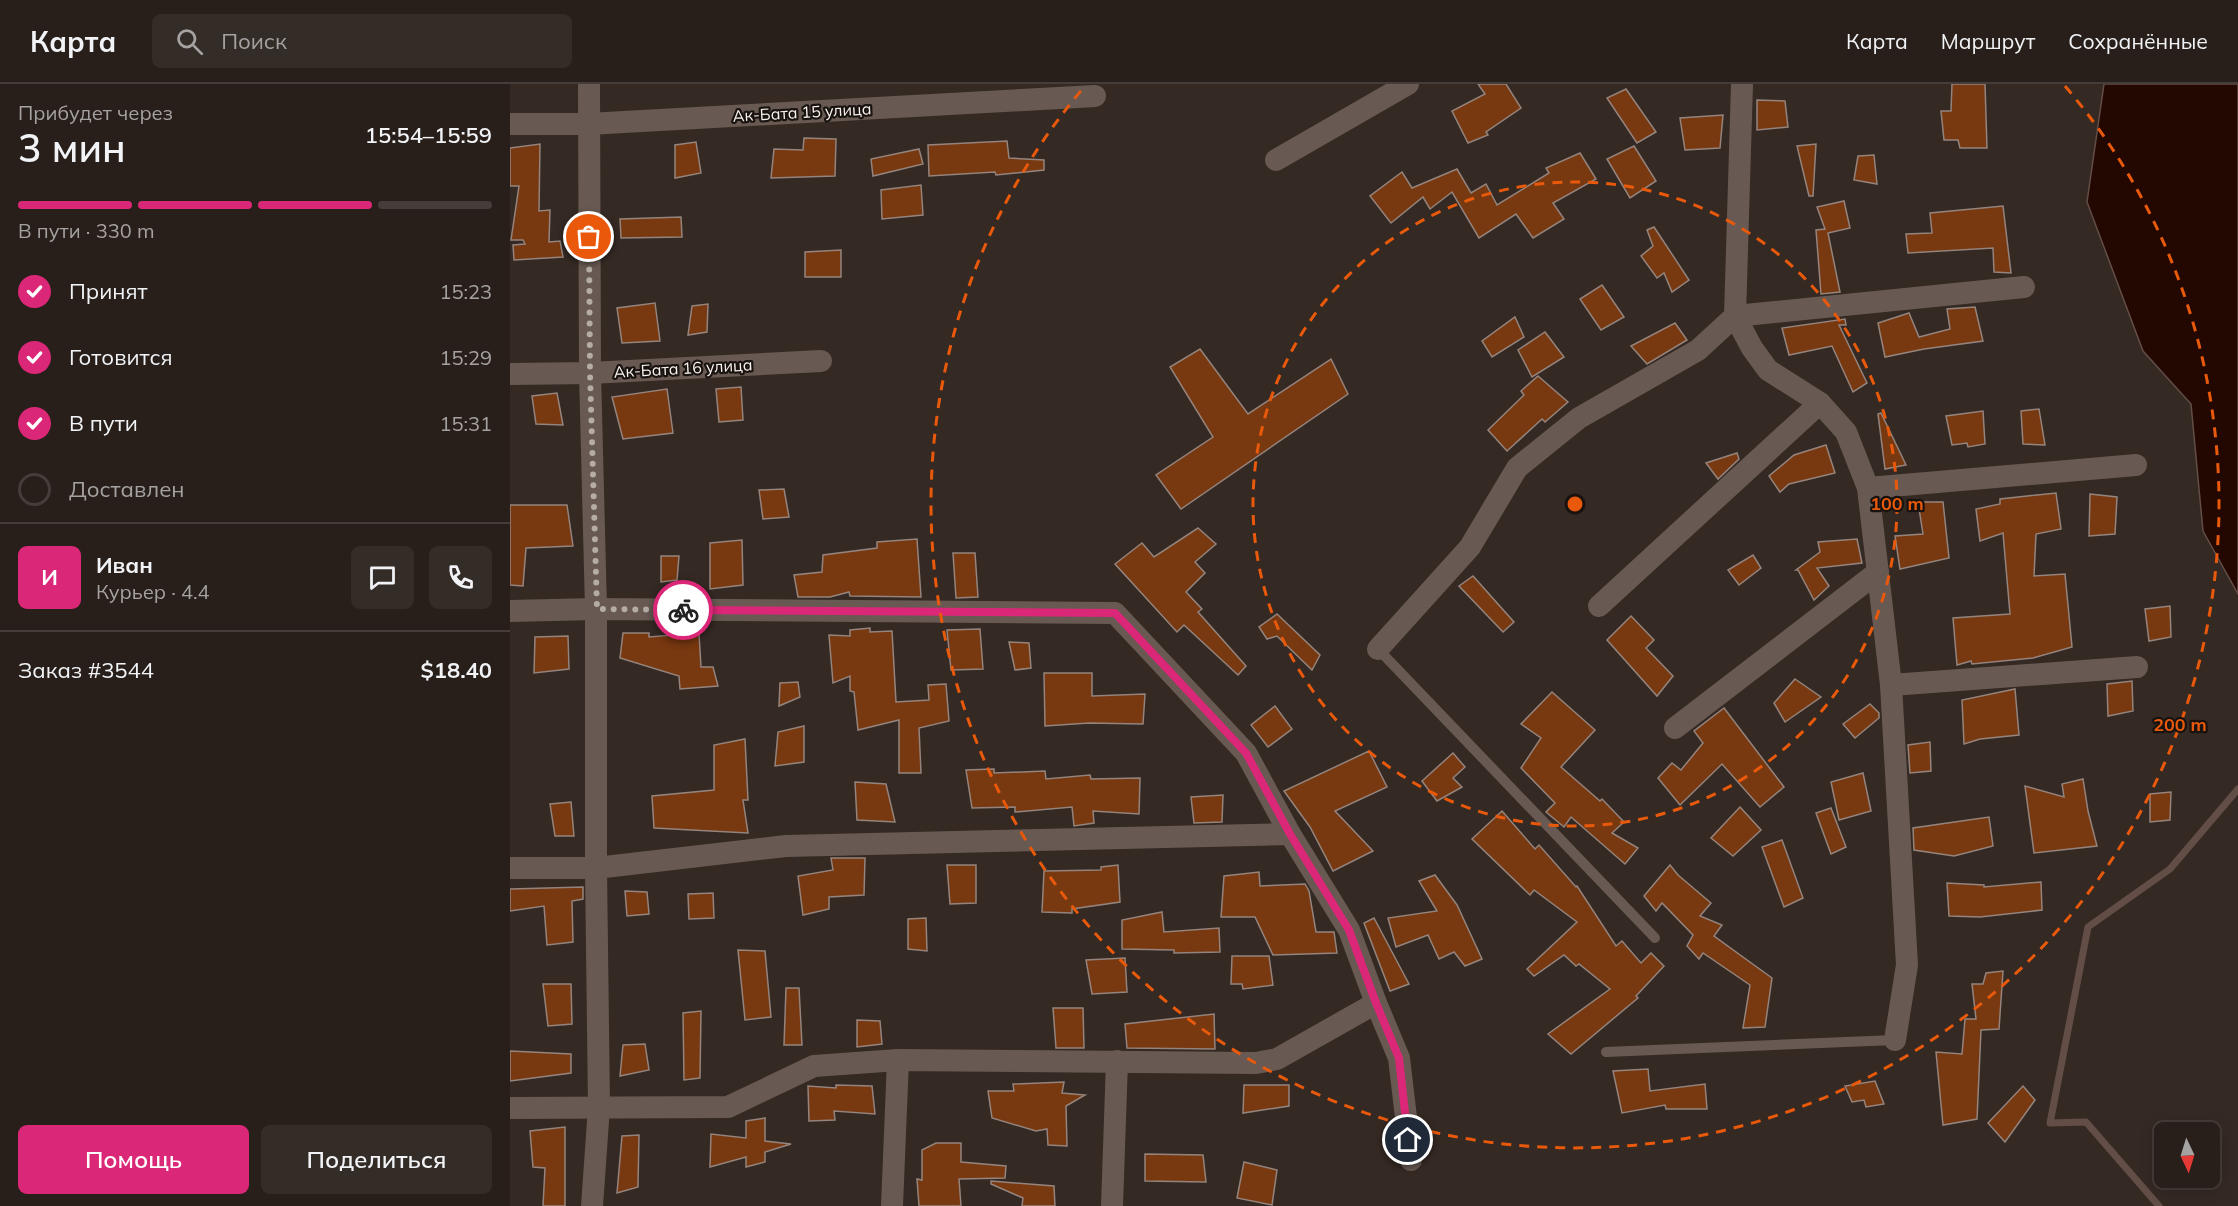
<!DOCTYPE html>
<html lang="ru">
<head>
<meta charset="utf-8">
<style>
	body { margin:0; font-family:Mulish,sans-serif; background:#342c27; color:#f1f3f6; height:100vh; display:flex; flex-direction:column; font-size:22px; white-space:nowrap }
	* { box-sizing:border-box; margin:0 }
	p { font-size:20px; color:#a5a2a2 }
	.icon { flex:none; width:33px; height:33px; fill:none; stroke:currentColor; stroke-width:2; stroke-linecap:round; stroke-linejoin:round }
	.map { position:relative; flex:1; overflow:hidden }
	.drawer { display:flex; flex-direction:column; background:#281f1a; width:510px }
	.drawer>* { flex:none }
	.needle { width:39px; rotate:176deg }
	.controls { position:absolute; left:1644px; top:1038px; display:grid; gap:12px }
	.controls a { display:grid; place-items:center; width:66px; height:66px; border-radius:9px; background:#281f1a; box-shadow:0 3px 15px #0003,0 0 0 2px #443d39; font-size:30px }
	.pin { position:absolute; display:grid; place-items:center; width:51px; height:51px; color:#fff; margin:-26px; border:3px solid #fff; border-radius:50%; box-shadow:0 2px 6px #0007 }
	.courier { position:absolute; display:grid; place-items:center; width:60px; height:60px; margin:-30px; border:4px solid #db2777; border-radius:50%; background:#fff; color:#222; box-shadow:0 2px 8px #0007 }
	.headline em { font-style:normal; font-weight:600 }
	.headline div { display:flex; flex-direction:column-reverse }
	.headline { display:flex; align-items:center; justify-content:space-between; height:102px; padding:0 18px }
	h1 { font-size:39px; font-weight:600; line-height:45px }
	.bar { display:grid; grid-template-columns:repeat(4,1fr); gap:9px 6px; align-content:center; height:72px; padding:0 18px }
	.bar i { height:8px; border-radius:4px; background:#443d39 }
	.bar .current { background:#db2777 }
	.bar p { grid-column:span 4 }
	.line { display:flex; align-items:center; gap:15px; padding:0 18px; border-top:2px solid #443d39 }
	.line div { flex:1 }
	.round { display:grid; place-items:center; flex:none; width:63px; height:63px; border-radius:9px; background:#342c27 }
	ol { padding:0 18px; list-style:none }
	li { display:flex; align-items:center; gap:18px; height:66px }
	li p { margin-inline-start:auto }
	li .icon { padding:6px; border-radius:50%; background:#db2777; color:#fff; stroke-width:4 }
	li:last-child { color:#a5a2a2 }
	li i { width:33px; height:33px; border:3px solid #443d39; border-radius:50% }
	.primary-button { display:flex; gap:12px; margin-top:auto; padding:12px 18px }
	.primary-button a { flex:1; height:69px; border-radius:9px; background:#db2777; color:#fff; font-size:24px; font-weight:600; line-height:69px; text-align:center }
	.primary-button a+a { background:#342c27; color:#f1f3f6 }
	header { display:flex; align-items:center; gap:36px; box-sizing:border-box; height:84px; padding:0 30px; background:#281f1a; border-bottom:2px solid #443d39 }
	header strong { font-size:28px }
	nav { display:flex; gap:33px; margin-inline-start:auto; font-size:21px }
	.search { width:420px; height:54px; background:#342c27; display:flex; align-items:center; gap:15px; box-sizing:border-box; padding:0 21px; border-radius:9px; color:#a5a2a2; font-size:22px }
	main { display:flex; flex:1; min-height:0 }
	.map>svg:first-child { display:block }
	.water { fill:#220800; stroke:#634e47; stroke-width:1.5 }
	.lines { fill:none; stroke-linecap:round; stroke-linejoin:round }
	.stream { stroke:#634e47; stroke-width:7 }
	.building { fill:#783810; stroke:#94847d; stroke-width:1.5 }
	.service { stroke:#685a53; stroke-width:10 }
	.minor { stroke:#685a53; stroke-width:22 }
	.done { stroke:#b5aca6; stroke-width:6; stroke-dasharray:0 10.8 }
	.route { stroke:#db2777; stroke-width:8 }
	.ring { fill:none; stroke:#e8590c; stroke-width:3; stroke-dasharray:10 8 }
	.labels { text-anchor:middle; stroke-width:4.5; stroke-linejoin:round; paint-order:stroke }
	.street-label { font-size:16px; fill:#faf2ed; stroke:#191310 }
	.centre { fill:#e8590c; stroke:#191310; stroke-width:3 }
	.ring-label { font-size:18px; text-anchor:middle; font-weight:bold; fill:#e8590c; stroke:#191310; stroke-width:4.5; stroke-linejoin:round; paint-order:stroke }
</style>
</head>
<body>
<header>
<strong>Карта</strong>
<div class="search"><svg class="icon" aria-label="search" viewBox="0 0 24 24"><circle cx="10" cy="10" r="6"/><path d="M15 15l6 6"/></svg>Поиск</div>
<nav><a>Карта</a><a>Маршрут</a><a>Сохранённые</a></nav>
</header>
<main>
<section class="drawer">
<div class="headline"><div><h1>3 мин</h1><p>Прибудет через</p></div><em>15:54–15:59</em></div>
<div class="bar"><i class="current"></i><i class="current"></i><i class="current"></i><i></i><p>В пути · 330 m</p></div>
<ol>
<li><svg class="icon" aria-label="check" viewBox="0 0 24 24"><path d="M5 12l5 5 9-10"/></svg>Принят<p>15:23</p></li>
<li><svg class="icon" aria-label="check" viewBox="0 0 24 24"><path d="M5 12l5 5 9-10"/></svg>Готовится<p>15:29</p></li>
<li><svg class="icon" aria-label="check" viewBox="0 0 24 24"><path d="M5 12l5 5 9-10"/></svg>В пути<p>15:31</p></li>
<li><i></i>Доставлен</li>
</ol>
<div class="line" style="height:108px"><b class="round" style="background:#db2777;color:#fff">И</b><div><b>Иван</b><p>Курьер · 4.4</p></div><a class="round"><svg class="icon" aria-label="chat" viewBox="0 0 24 24"><path d="M4 5h16v11H9l-5 4z"/></svg></a><a class="round"><svg class="icon" aria-label="phone" viewBox="0 0 24 24"><path d="M5 4h4l2 5-3 2q2 4 5 5l2-3 5 2v4C11 20 4 13 5 4z"/></svg></a></div>
<div class="line" style="height:78px"><div>Заказ #3544</div><b>$18.40</b></div>
<div class="primary-button"><a>Помощь</a><a>Поделиться</a></div>
</section>
<div class="map">
<svg width="1728" height="1122" viewBox="0 0 1728 1122">
	<rect width="100%" height="100%" fill="#352923"/>
	<polygon class="water" points="1594,0 1728,0 1728,510 1693,447 1681,320 1633,267 1577,118"/>
	<g class="lines">
		<polyline class="stream" points="1649,1122 1576,1038 1540,1039 1578,843 1660,785 1728,705"/>
	</g>
	<g class="building">
		<polygon points="968,0 996,0 1011,24 976,48 978,51 958,59 942,27 975,10"/>
		<polygon points="1442,0 1475,0 1477,64 1450,64 1448,56 1434,56 1431,27 1441,27"/>
		<polygon points="1116,5 1146,48 1127,59 1097,14"/>
		<polygon points="1247,16 1275,17 1278,43 1247,46"/>
		<polygon points="1213,31 1210,64 1175,66 1170,34"/>
		<polygon points="294,54 326,55 325,92 261,94 264,65 293,66"/>
		<polygon points="497,57 499,74 534,76 534,86 486,91 485,88 419,92 418,61"/>
		<polygon points="186,58 191,89 165,94 165,61"/>
		<polygon points="30,60 29,127 40,126 39,158 50,157 53,173 4,176 3,161 15,160 13,156 1,156 9,102 0,102 0,64"/>
		<polygon points="1306,60 1303,112 1299,112 1287,62"/>
		<polygon points="1124,62 1146,97 1120,114 1097,75"/>
		<polygon points="409,65 413,80 363,92 361,75"/>
		<polygon points="1070,69 1086,95 1043,119 1054,135 1023,154 1006,130 969,154 942,108 920,125 913,113 881,139 860,112 892,88 902,104 947,85 961,109 976,100 987,121 1039,89 1036,84"/>
		<polygon points="1364,71 1367,100 1344,96 1348,72"/>
		<polygon points="411,101 413,131 372,135 371,106"/>
		<polygon points="1334,117 1340,144 1318,149 1330,208 1311,210 1306,146 1315,145 1307,123"/>
		<polygon points="1493,122 1501,189 1484,188 1483,164 1398,169 1396,150 1422,149 1420,129"/>
		<polygon points="171,133 172,153 111,154 110,135"/>
		<polygon points="1144,143 1179,196 1162,208 1154,189 1147,194 1131,172 1143,162 1137,146"/>
		<polygon points="331,166 331,193 295,193 295,168"/>
		<polygon points="1092,201 1114,233 1091,246 1070,215"/>
		<polygon points="145,219 150,257 112,259 107,224"/>
		<polygon points="198,220 197,248 178,251 182,222"/>
		<polygon points="1465,223 1473,257 1414,265 1375,273 1368,239 1399,229 1409,253 1440,245 1437,225"/>
		<polygon points="1005,233 1014,253 982,273 972,257"/>
		<polygon points="1335,235 1336,241 1329,241 1357,299 1343,308 1322,262 1279,271 1272,244"/>
		<polygon points="1165,239 1177,256 1137,280 1121,262"/>
		<polygon points="1035,248 1054,273 1022,293 1008,266"/>
		<polygon points="690,265 738,330 821,275 838,310 671,425 646,391 703,353 660,283"/>
		<polygon points="1028,292 1058,318 1035,338 1032,335 997,367 978,346 1014,311 1011,307"/>
		<polygon points="231,303 233,336 209,338 206,305"/>
		<polygon points="157,305 163,349 113,355 102,313"/>
		<polygon points="47,309 53,341 26,340 22,312"/>
		<polygon points="1529,325 1535,361 1513,360 1511,327"/>
		<polygon points="1473,327 1475,360 1458,363 1457,359 1442,361 1436,332"/>
		<polygon points="1371,329 1396,381 1375,385 1368,330"/>
		<polygon points="1316,361 1325,389 1279,400 1270,408 1259,392 1284,371"/>
		<polygon points="1227,369 1229,375 1208,395 1196,379"/>
		<polygon points="274,405 279,433 253,435 249,406"/>
		<polygon points="1546,409 1551,445 1526,450 1524,492 1555,490 1562,563 1523,574 1462,580 1461,577 1447,581 1443,534 1500,530 1493,449 1470,457 1466,425 1490,420 1490,415"/>
		<polygon points="1580,410 1607,413 1605,450 1579,452"/>
		<polygon points="1408,418 1433,418 1439,474 1390,485 1385,452 1413,450"/>
		<polygon points="0,421 57,421 63,462 16,464 13,502 0,501"/>
		<polygon points="688,444 706,460 685,478 695,489 676,508 692,525 688,528 736,582 728,591 674,541 667,548 605,480 632,459 644,473"/>
		<polygon points="407,455 411,513 340,512 339,508 320,513 288,513 284,491 312,488 313,471 367,464 367,458"/>
		<polygon points="1347,455 1352,479 1307,484 1319,502 1304,516 1288,486 1286,486 1310,468 1308,458"/>
		<polygon points="232,456 233,501 200,505 200,459"/>
		<polygon points="443,469 465,469 468,513 446,514"/>
		<polygon points="1243,471 1251,484 1229,501 1218,486"/>
		<polygon points="151,472 169,472 167,496 151,498"/>
		<polygon points="963,492 1004,538 993,548 949,502"/>
		<polygon points="1660,522 1661,553 1639,557 1635,525"/>
		<polygon points="767,530 810,571 802,586 767,552 757,555 749,543"/>
		<polygon points="1121,532 1144,556 1136,564 1163,592 1147,612 1097,556"/>
		<polygon points="360,544 360,548 382,547 386,618 419,616 418,601 436,600 439,637 409,644 411,689 389,689 389,636 348,646 344,608 340,607 340,592 323,599 319,551 340,552 340,546"/>
		<polygon points="470,545 473,585 441,586 437,546"/>
		<polygon points="113,549 139,549 139,553 189,549 191,583 203,583 208,602 170,605 169,592 110,574"/>
		<polygon points="58,552 59,585 24,589 25,553"/>
		<polygon points="499,558 519,559 521,584 505,586"/>
		<polygon points="534,589 582,589 582,612 635,610 633,640 579,639 535,642"/>
		<polygon points="1285,595 1311,613 1275,638 1264,619"/>
		<polygon points="1622,597 1623,627 1598,632 1597,600"/>
		<polygon points="288,598 290,613 269,622 270,599"/>
		<polygon points="1505,605 1509,651 1470,655 1454,660 1452,616"/>
		<polygon points="1042,608 1085,646 1051,683 1090,717 1092,715 1114,738 1102,749 1128,764 1115,780 1061,733 1054,743 1036,728 1045,719 1011,684 1031,654 1011,640"/>
		<polygon points="1360,620 1369,629 1369,634 1345,654 1333,640"/>
		<polygon points="765,622 782,645 758,663 741,641"/>
		<polygon points="1214,624 1274,703 1250,723 1212,680 1170,721 1148,694 1162,679 1171,686 1193,659 1184,647"/>
		<polygon points="294,642 294,678 265,682 268,648"/>
		<polygon points="235,655 238,716 233,716 238,749 144,744 142,712 204,706 204,661"/>
		<polygon points="1420,658 1421,687 1400,689 1398,661"/>
		<polygon points="859,667 877,703 825,727 863,767 823,787 800,743 774,707"/>
		<polygon points="943,669 955,683 943,694 952,703 927,717 912,697"/>
		<polygon points="484,685 484,689 535,687 536,695 580,691 581,695 630,694 629,730 583,727 584,739 564,742 562,723 505,728 505,723 462,724 456,686"/>
		<polygon points="1353,689 1361,727 1329,736 1321,698"/>
		<polygon points="1573,695 1578,727 1587,762 1524,769 1515,702 1554,713 1552,700"/>
		<polygon points="345,698 376,700 385,738 347,736"/>
		<polygon points="1661,708 1660,736 1640,738 1640,710"/>
		<polygon points="713,711 712,738 684,739 681,713"/>
		<polygon points="61,718 64,752 45,752 40,720"/>
		<polygon points="1230,723 1251,746 1223,772 1201,754"/>
		<polygon points="1321,724 1336,763 1321,770 1306,729"/>
		<polygon points="992,727 1025,765 1029,761 1066,803 1067,802 1106,862 1112,857 1131,879 1141,869 1154,882 1126,912 1128,914 1061,970 1038,950 1100,905 1069,880 1066,882 1054,871 1024,892 1017,885 1067,838 1024,806 1020,811 962,755"/>
		<polygon points="1479,733 1483,762 1444,772 1404,766 1403,744"/>
		<polygon points="1272,756 1293,814 1274,823 1252,763"/>
		<polygon points="321,774 355,774 354,811 319,813 319,825 293,831 288,792 323,786"/>
		<polygon points="437,781 466,781 466,819 440,820"/>
		<polygon points="608,781 610,818 562,825 562,829 532,828 534,787 591,786 591,783"/>
		<polygon points="1160,781 1168,791 1201,819 1190,832 1212,841 1204,852 1262,894 1255,943 1233,944 1240,901 1193,869 1189,875 1177,862 1183,851 1152,819 1146,827 1134,812"/>
		<polygon points="749,788 750,802 795,800 799,807 806,848 824,848 827,869 763,871 745,833 711,833 714,792"/>
		<polygon points="925,791 947,821 972,875 955,882 944,868 929,875 918,851 886,863 878,834 927,827 909,797"/>
		<polygon points="1531,798 1532,826 1470,833 1439,832 1437,799 1474,801 1474,803"/>
		<polygon points="73,803 73,815 62,817 63,858 37,861 34,822 0,827 0,805"/>
		<polygon points="115,807 137,808 139,830 117,832"/>
		<polygon points="203,809 204,834 179,835 178,810"/>
		<polygon points="652,828 654,848 709,844 710,868 664,869 664,866 612,865 612,836"/>
		<polygon points="416,834 417,867 398,865 398,835"/>
		<polygon points="864,834 899,900 880,907 854,839"/>
		<polygon points="228,866 255,867 261,933 235,936"/>
		<polygon points="722,872 759,872 763,901 733,905 732,900 721,900"/>
		<polygon points="615,874 617,908 582,910 576,876"/>
		<polygon points="1493,887 1489,945 1471,946 1467,1035 1433,1041 1426,968 1452,970 1455,935 1466,935 1462,900 1473,900 1476,889"/>
		<polygon points="33,900 61,900 62,940 38,942"/>
		<polygon points="276,904 289,904 292,961 274,961"/>
		<polygon points="543,924 573,924 574,964 546,964"/>
		<polygon points="191,927 190,994 174,996 173,929"/>
		<polygon points="704,930 705,965 617,964 615,940"/>
		<polygon points="347,936 370,937 372,960 347,963"/>
		<polygon points="135,960 139,986 110,992 113,961"/>
		<polygon points="0,967 61,970 61,989 0,997"/>
		<polygon points="1138,985 1140,1007 1195,1000 1197,1025 1156,1025 1155,1021 1112,1029 1103,987"/>
		<polygon points="1365,997 1374,1020 1356,1023 1354,1016 1342,1018 1335,1002"/>
		<polygon points="554,998 552,1009 575,1011 556,1022 557,1062 538,1061 537,1045 526,1047 482,1034 478,1007 504,1007 503,1000"/>
		<polygon points="326,1001 362,1002 365,1030 324,1027 325,1036 299,1037 298,1002 326,1004"/>
		<polygon points="734,1001 779,1001 779,1022 733,1029"/>
		<polygon points="1513,1002 1525,1016 1495,1058 1478,1039"/>
		<polygon points="255,1034 255,1057 281,1060 255,1068 255,1078 236,1083 236,1073 200,1083 201,1050 236,1054 236,1037"/>
		<polygon points="55,1043 55,1122 33,1122 35,1084 23,1083 20,1047"/>
		<polygon points="129,1051 128,1103 107,1109 112,1052"/>
		<polygon points="426,1059 451,1059 451,1078 496,1082 495,1094 449,1095 451,1122 409,1122 407,1095 412,1096 412,1066"/>
		<polygon points="635,1070 693,1071 696,1098 635,1097"/>
		<polygon points="734,1078 767,1086 762,1121 727,1114"/>
		<polygon points="481,1097 544,1102 545,1122 512,1122 513,1114 481,1100"/>
	</g>
	<g class="lines">
		<g class="service">
			<polyline points="868,565 1145,854"/>
			<polyline points="1096,968 1385,956"/>
		</g>
		<g class="minor">
			<polyline points="79,0 80,289 86,525 86,784 89,1023 82,1122"/>
			<polyline points="1232,0 1225,232 1242,264 1258,286 1310,319 1336,348 1358,404 1381,601 1397,881 1385,956"/>
			<polyline points="0,40 78,40 585,12"/>
			<polyline points="766,76 898,0"/>
			<polyline points="0,290 80,289 311,277"/>
			<polyline points="1358,404 1626,381"/>
			<polyline points="1089,522 1310,319"/>
			<polyline points="0,527 86,525 605,529 736,669 780,750 839,846 866,919 889,974 901,1076"/>
			<polyline points="868,565 960,463 1007,384 1069,334 1188,266 1225,232 1514,203"/>
			<polyline points="1381,601 1627,583"/>
			<polyline points="1165,644 1368,488"/>
			<polyline points="0,784 86,784 276,762 780,750"/>
			<polyline points="0,1024 218,1023 304,982 388,976 746,979 767,975 866,919"/>
			<polyline points="382,1122 388,976"/>
			<polyline points="602,1122 607,977"/>
		</g>
	</g>
	<g class="lines">
		<polyline class="done" points="79,153 80,289 87,525 173,526"/>
		<polyline class="route" points="173,526 605,529 736,669 780,750 839,846 866,919 889,974 898,1056"/>
	</g>
	<g class="ring">
		<circle cx="1065" cy="420" r="322"/>
		<path d="M1555 2A644 644 0 1 1 575 2"/>
	</g>
	<g class="labels">
		<g class="street-label">
			<text transform="translate(292 28) rotate(-3)" y="6">Ак-Бата 15 улица</text>
			<text transform="translate(173 284) rotate(-3)" y="6">Ак-Бата 16 улица</text>
		</g>
	</g>
	<circle cx="1065" cy="420" r="9" class="centre"/>
	<g class="ring-label">
		<text x="1387" y="426">100 m</text>
		<text x="1670" y="647">200 m</text>
	</g>
</svg>
<div class="controls">
<a><svg class="needle" viewBox="-14 -14 28 28"><path d="M0-13l5 13h-10z" fill="#e53935"/><path d="M0 13l5-13h-10z" fill="#a5a2a2"/></svg></a>
</div>
<div class="pin" style="left:79px;top:153px;background:#ea580c"><svg class="icon" aria-label="bag" viewBox="0 0 24 24"><path d="M5 8h14l-1 12H6zM9 8a3 3 0 0 1 6 0"/></svg></div>
<div class="pin" style="left:898px;top:1056px;background:#1f2937"><svg class="icon" aria-label="home" viewBox="0 0 24 24"><path d="M3 11l9-7 9 7M6 9v11h12V9"/></svg></div>
<div class="courier" style="left:173px;top:526px"><svg class="icon" aria-label="bike" viewBox="0 0 24 24"><circle cx="6" cy="16" r="4"/><circle cx="18" cy="16" r="4"/><path d="M6 16l4-8h5l3 8M10 8l3 8H6M13 5h3"/></svg></div>
</div>
</main>
</body>
</html>
